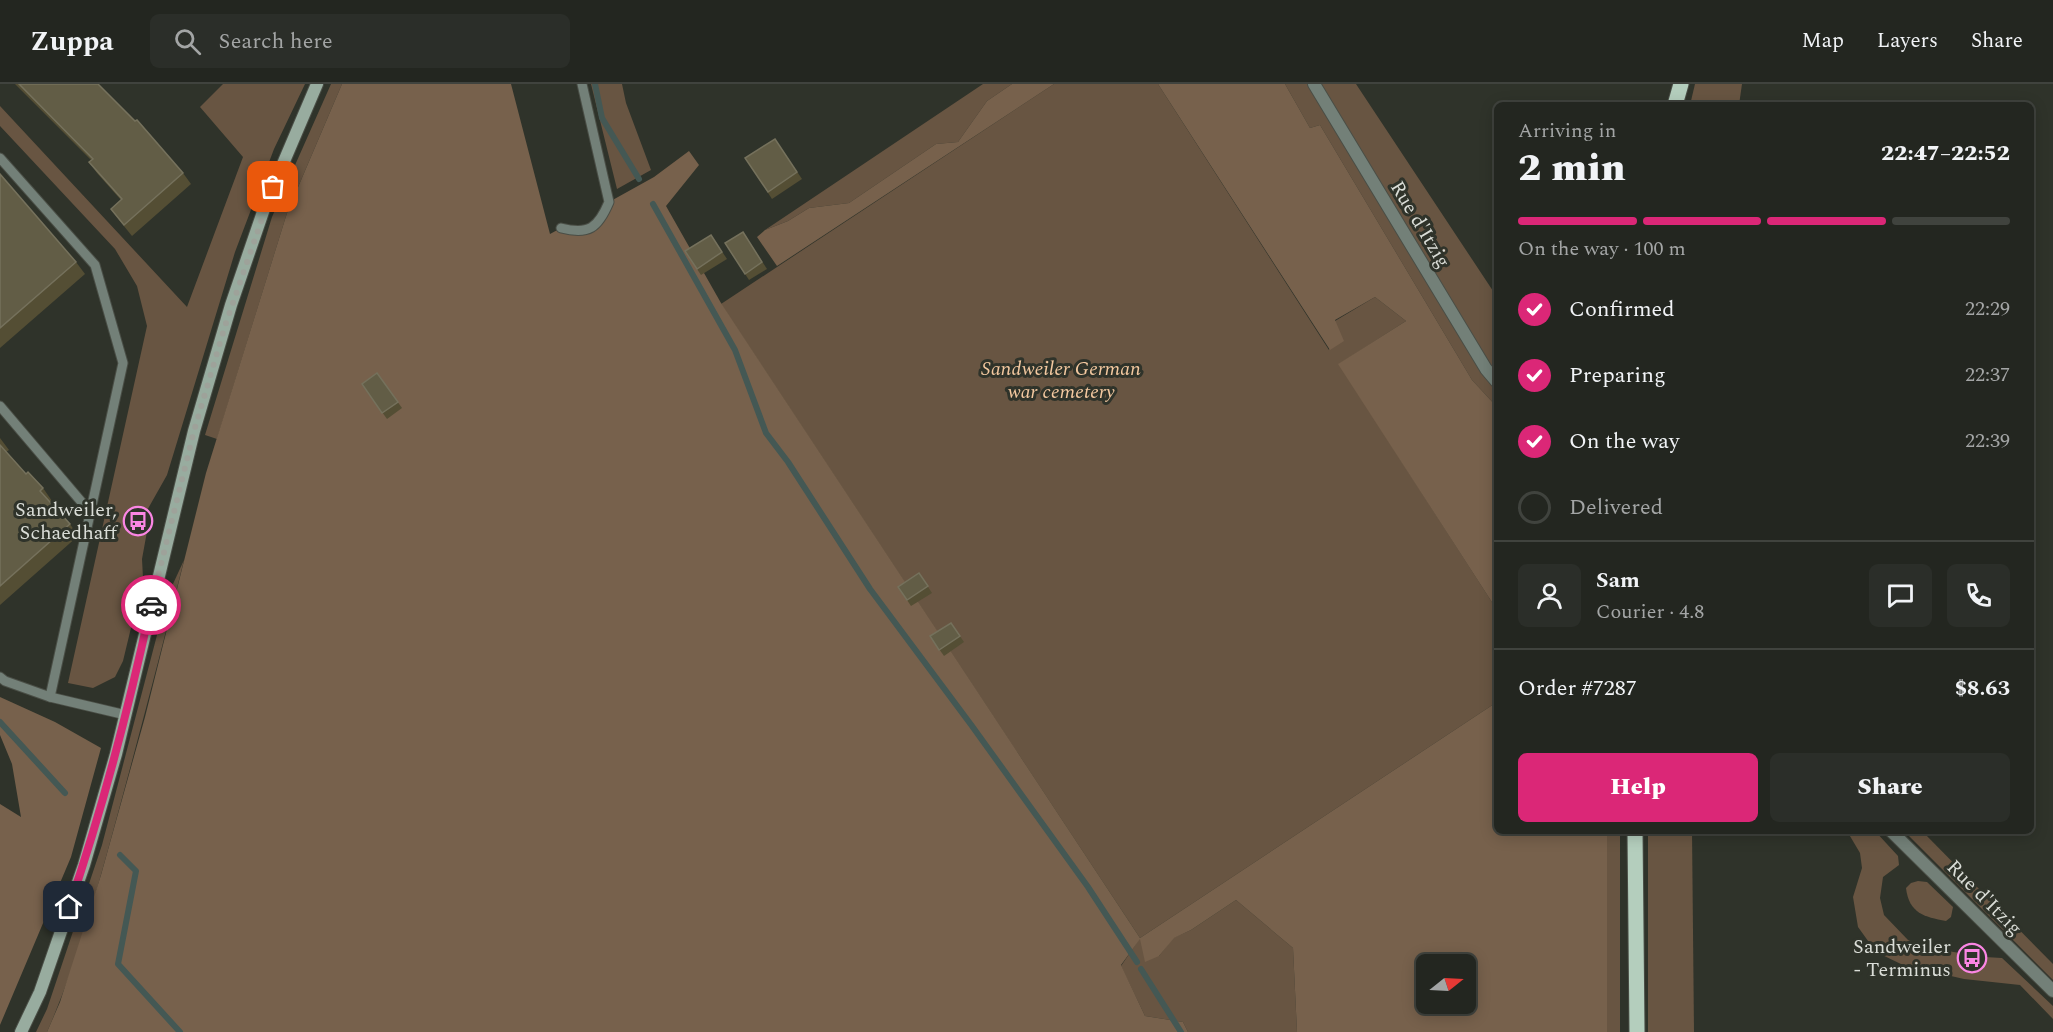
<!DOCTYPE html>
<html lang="en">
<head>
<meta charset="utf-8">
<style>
	body { margin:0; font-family:Spectral,serif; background:#2b2e29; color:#f1f3f6; height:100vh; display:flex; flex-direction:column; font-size:22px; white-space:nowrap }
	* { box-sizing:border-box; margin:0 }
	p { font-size:20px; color:#a3a5a5 }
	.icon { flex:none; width:33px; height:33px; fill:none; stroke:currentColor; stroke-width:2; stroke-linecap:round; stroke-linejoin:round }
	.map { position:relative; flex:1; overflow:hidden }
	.drawer { position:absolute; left:1494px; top:18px; width:540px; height:732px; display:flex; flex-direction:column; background:#232620; border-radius:9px; box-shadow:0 3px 15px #0003,0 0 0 2px #40433e }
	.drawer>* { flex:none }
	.needle { width:39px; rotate:72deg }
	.controls { position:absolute; left:1416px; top:870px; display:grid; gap:12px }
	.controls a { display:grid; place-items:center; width:60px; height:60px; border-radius:9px; background:#232620; box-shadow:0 3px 15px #0003,0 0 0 2px #40433e; font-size:30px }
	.pin { position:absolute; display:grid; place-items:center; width:51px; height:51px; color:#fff; margin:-26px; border-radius:12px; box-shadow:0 3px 9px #0006 }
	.courier { position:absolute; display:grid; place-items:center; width:60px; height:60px; margin:-30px; border:4px solid #db2777; border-radius:50%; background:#fff; color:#222; box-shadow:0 2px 8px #0007 }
	.overview em { font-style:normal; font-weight:800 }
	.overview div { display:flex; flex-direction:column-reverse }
	.overview { display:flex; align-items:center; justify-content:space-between; height:102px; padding:0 24px }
	h1 { font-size:39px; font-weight:800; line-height:45px }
	.bar { display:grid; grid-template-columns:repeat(4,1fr); gap:9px 6px; align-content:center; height:72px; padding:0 24px }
	.bar i { height:8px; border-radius:4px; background:#40433e }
	.bar .on { background:#db2777 }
	.bar p { grid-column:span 4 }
	.line { display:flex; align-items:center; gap:15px; padding:0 24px; border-top:2px solid #40433e }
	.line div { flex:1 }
	.round { display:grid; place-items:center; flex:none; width:63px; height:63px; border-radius:9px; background:#2b2e29 }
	ol { padding:0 24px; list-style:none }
	li { display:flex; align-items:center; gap:18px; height:66px }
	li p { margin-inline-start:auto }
	li .icon { padding:6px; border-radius:50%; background:#db2777; color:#fff; stroke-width:4 }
	li:last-child { color:#a3a5a5 }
	li i { width:33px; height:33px; border:3px solid #40433e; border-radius:50% }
	.cta { display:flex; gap:12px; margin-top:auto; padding:12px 24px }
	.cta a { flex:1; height:69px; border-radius:9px; background:#db2777; color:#fff; font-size:24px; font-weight:800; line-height:69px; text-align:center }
	.cta a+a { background:#2b2e29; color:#f1f3f6 }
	header { display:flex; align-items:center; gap:36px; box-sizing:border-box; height:84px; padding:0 30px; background:#232620; border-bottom:2px solid #40433e }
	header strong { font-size:28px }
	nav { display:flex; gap:33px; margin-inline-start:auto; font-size:21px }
	.search { width:420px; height:54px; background:#2b2e29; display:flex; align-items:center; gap:15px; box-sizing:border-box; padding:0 21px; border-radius:9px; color:#a3a5a5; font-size:22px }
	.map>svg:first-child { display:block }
	.green { fill:#685542 }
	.forest { fill:#77614c; fill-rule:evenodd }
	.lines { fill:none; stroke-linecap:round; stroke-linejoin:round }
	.stream { stroke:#445854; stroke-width:6 }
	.service-casing { stroke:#4a4e46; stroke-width:11 }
	.tertiary-casing { stroke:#4a4e46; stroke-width:14 }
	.secondary-casing { stroke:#4a4e46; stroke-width:14 }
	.primary-casing { stroke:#4a4e46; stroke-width:17 }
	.service { stroke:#738078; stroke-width:9 }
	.tertiary { stroke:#738078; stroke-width:12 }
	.secondary { stroke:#98ac9f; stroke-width:12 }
	.primary { stroke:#b4cebd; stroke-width:15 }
	.wall { fill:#544e34 }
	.building { fill:#625d46; stroke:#75715c; stroke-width:1.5 }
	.done { stroke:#9ea29a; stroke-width:6; stroke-dasharray:0 10.8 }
	.route { stroke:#db2777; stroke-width:8 }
	.labels { text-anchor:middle; stroke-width:6; stroke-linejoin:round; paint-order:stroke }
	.street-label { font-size:20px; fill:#daddd7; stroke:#2f332a }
	.park-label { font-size:20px; font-style:italic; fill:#f4c9a0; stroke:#2f332a }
	.poi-label { font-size:20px; fill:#daddd7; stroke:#2f332a; text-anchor:end }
</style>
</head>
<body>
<header>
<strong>Zuppa</strong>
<div class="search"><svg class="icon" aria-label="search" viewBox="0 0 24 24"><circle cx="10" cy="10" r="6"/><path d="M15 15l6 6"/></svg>Search here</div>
<nav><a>Map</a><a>Layers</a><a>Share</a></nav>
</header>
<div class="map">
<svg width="2053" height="948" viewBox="0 0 2053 948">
	<rect width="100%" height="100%" fill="#2f332a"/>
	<g class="green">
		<polygon points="223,0 305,0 274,65 235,168 167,391 145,430 131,427 127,444 141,448 143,442 148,442 142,475 143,494 123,577 115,593 93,604 68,599 147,242 137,202 115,165 0,42 0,22 187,223 243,73 200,23"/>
		<polygon points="331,0 342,0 287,129 217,355 205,351 272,133"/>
		<polygon points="591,0 622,0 626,19 651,86 617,105"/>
		<polygon points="983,0 1012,0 987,17 958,58 936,60 849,119 809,124 788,137 765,146"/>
		<polygon points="1054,0 1158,0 1329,266 1335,237 1375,213 1406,237 1339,280 1497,526 1497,618 1140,854 1159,872 1173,854 1191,846 1236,816 1293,864 1297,948 1188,948 1183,938 1145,932 1121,882 1140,854 721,220"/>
		<polygon points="1285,0 1356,0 1497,213 1497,323 1472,296 1320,41 1310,44"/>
		<polygon points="1695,0 1742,0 1739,21 1690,21"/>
		<path d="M 184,476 C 162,564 139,652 115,740 C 96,810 76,882 47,948 L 36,948 L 47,925 L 102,761 L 167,513 Z"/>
		<rect x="1607" y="747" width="13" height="201"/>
		<polygon points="1648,747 1692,747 1694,948 1648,948"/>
		<polygon points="1847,747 1875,747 1898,772 1899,781 1883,793 1880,814 1884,831 1908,856 1923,863 1966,870 1967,883 1983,885 1985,873 2002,874 2053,922 2053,935 2020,901 1964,895 1903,881 1876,868 1858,843 1853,813 1862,784 1860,769"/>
		<polygon points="1904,747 1922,747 2053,880 2053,896"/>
		<path d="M 1918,797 L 1927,798 L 1953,823 L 1951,833 L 1946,837 C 1924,833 1909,829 1906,804 L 1911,799 Z"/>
	</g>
	<g class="forest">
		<path d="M 342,0 L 511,0 L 550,150 L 561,144 L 593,144 L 609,118 L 654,93 L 689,67 L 699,81 L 666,122 L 721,219 L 1140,854 L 1497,618 L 1497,747 L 1607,747 L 1607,948 L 1297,948 L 1293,864 L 1236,816 L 1191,846 L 1174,854 L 1159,872 L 1145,878 L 1140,855 L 1121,881 L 1145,932 L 1183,938 L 1188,948 L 47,948 L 60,918 L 101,791 L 145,633 L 206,389 L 287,129 ZM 1426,880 L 1466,880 L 1466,920 L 1426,920 Z"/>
		<polygon points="1012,0 1054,0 777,182 757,153 765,146 788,137 809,124 849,119 936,60 958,58 987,17"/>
		<polygon points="1158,0 1285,0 1310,44 1320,41 1472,296 1497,323 1497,526 1338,280 1406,237 1375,213 1335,236 1344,257 1330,266"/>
		<polygon points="0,613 55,638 101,664 71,773 0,941 0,720 21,733 12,680 0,651"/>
	</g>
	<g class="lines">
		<g class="stream">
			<polyline points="595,0 602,34 639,95"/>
			<polyline points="653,120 735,266 766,349 788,378 870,505 972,642 1088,803 1137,878"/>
			<polyline points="0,638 65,709"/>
			<polyline points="120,771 136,787 118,880 180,948"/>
			<polyline points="1141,885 1181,948"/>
		</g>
		<g class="service-casing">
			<g id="service">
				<polyline points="0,74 95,181 123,279 50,613"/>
				<path d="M 561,144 C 589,151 598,144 609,118 L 582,0"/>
				<polyline points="0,322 90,428"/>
				<polyline points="0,593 5,597 50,613 126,631"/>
			</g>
		</g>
		<g class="tertiary-casing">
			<g id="tertiary">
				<polyline points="1314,0 1486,285 1497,298"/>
				<polyline points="1891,747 2053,907"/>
			</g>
		</g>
		<g class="secondary-casing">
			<polyline id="secondary" points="21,948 40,908 84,781 116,670 194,347 231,221 265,122 317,0"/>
		</g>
		<g class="primary-casing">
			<g id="primary">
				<polyline points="1675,21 1681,0"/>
				<polyline points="1635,747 1637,948"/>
			</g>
		</g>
		<use href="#service" class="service"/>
		<use href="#tertiary" class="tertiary"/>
		<use href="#secondary" class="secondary"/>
		<use href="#primary" class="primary"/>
	</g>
	<g class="wall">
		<polygon points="15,0 98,0 183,89 191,100 132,152 119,136 111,125 121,116 97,89 89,78 91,76"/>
		<polygon points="775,55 802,95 772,115 745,74"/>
		<polygon points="0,90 76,178 85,190 0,264"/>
		<polygon points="743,148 767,185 749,196 725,159"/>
		<polygon points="711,151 727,175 701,191 685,167"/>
		<polygon points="377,289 402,324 387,335 362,300"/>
		<polygon points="0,354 9,366 6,368 26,390 43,404 52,417 50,418 70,440 78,452 0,521"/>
		<polygon points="919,489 932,509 911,522 907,516"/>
		<polygon points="951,539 964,558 944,572 930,552"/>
	</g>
	<g class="building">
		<polygon points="19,0 98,0 135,37 137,36 183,89 124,141 111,125 122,115 89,78 93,75"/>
		<polygon points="775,55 797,88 768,108 745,74"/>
		<polygon points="0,90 76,178 0,244"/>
		<polygon points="743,148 762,178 745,190 725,159"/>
		<polygon points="711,151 722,168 697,185 685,167"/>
		<polygon points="377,289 398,318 382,329 362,300"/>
		<polygon points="0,361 26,390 28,388 43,404 40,407 70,440 0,502"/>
		<polygon points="919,489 928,502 907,516 898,503"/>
		<polygon points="951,539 960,552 939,566 930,552"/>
	</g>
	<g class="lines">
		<polyline class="done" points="151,521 194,347 225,242 273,103"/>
		<path class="route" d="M 69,823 C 103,724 129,623 151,521"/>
	</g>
	<defs>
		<g id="bus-ring" transform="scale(1.5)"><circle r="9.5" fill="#2f332a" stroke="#fb86e4" stroke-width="1.5"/><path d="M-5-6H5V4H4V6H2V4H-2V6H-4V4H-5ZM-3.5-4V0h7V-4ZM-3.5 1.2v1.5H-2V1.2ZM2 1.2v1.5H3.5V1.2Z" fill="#fb86e4"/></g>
	</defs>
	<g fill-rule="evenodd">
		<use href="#bus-ring" x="138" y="437"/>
		<use href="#bus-ring" x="1972" y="874"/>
	</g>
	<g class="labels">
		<g class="street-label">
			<text transform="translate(1421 140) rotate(59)" y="7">Rue d'Itzig</text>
			<text transform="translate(1985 813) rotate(45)" y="7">Rue d'Itzig</text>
		</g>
		<g class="park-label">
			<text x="1061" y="291">Sandweiler German<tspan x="1061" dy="23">war cemetery</tspan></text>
		</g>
		<g class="poi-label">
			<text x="117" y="432">Sandweiler,<tspan x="117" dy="23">Schaedhaff</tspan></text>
			<text x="1951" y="869">Sandweiler<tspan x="1951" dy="23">- Terminus</tspan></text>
		</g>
	</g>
</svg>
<div class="controls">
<a><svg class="needle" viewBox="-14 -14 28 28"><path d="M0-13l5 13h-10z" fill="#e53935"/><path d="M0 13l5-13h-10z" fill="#a3a5a5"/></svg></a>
</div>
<div class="pin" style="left:273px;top:103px;background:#ea580c"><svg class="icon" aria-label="bag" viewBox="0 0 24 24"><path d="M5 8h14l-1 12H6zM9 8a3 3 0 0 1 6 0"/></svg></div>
<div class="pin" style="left:69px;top:823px;background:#1f2937"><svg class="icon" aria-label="home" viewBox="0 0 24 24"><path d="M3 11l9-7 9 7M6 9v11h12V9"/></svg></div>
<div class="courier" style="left:151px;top:521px"><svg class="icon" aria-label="car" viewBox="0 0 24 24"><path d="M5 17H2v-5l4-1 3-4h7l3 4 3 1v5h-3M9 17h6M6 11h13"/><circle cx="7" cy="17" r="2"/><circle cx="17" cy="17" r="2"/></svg></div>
<section class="drawer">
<div class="overview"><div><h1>2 min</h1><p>Arriving in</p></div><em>22:47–22:52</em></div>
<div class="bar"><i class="on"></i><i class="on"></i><i class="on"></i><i></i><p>On the way · 100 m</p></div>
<ol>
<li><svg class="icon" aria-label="check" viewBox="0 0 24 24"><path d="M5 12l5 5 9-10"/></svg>Confirmed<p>22:29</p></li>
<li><svg class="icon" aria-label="check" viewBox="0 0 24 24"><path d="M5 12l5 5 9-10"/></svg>Preparing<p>22:37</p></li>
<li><svg class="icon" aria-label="check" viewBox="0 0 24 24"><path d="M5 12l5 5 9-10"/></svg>On the way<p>22:39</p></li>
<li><i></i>Delivered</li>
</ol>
<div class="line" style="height:108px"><a class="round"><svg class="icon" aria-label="person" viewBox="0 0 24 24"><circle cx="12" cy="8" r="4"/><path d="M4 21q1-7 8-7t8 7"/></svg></a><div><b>Sam</b><p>Courier · 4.8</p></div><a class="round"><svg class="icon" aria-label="chat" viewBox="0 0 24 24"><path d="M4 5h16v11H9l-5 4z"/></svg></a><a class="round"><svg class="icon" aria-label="phone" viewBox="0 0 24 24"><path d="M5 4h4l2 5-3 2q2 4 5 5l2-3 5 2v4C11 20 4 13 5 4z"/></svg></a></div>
<div class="line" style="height:78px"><div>Order #7287</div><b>$8.63</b></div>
<div class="cta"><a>Help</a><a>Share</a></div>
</section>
</div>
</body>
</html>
